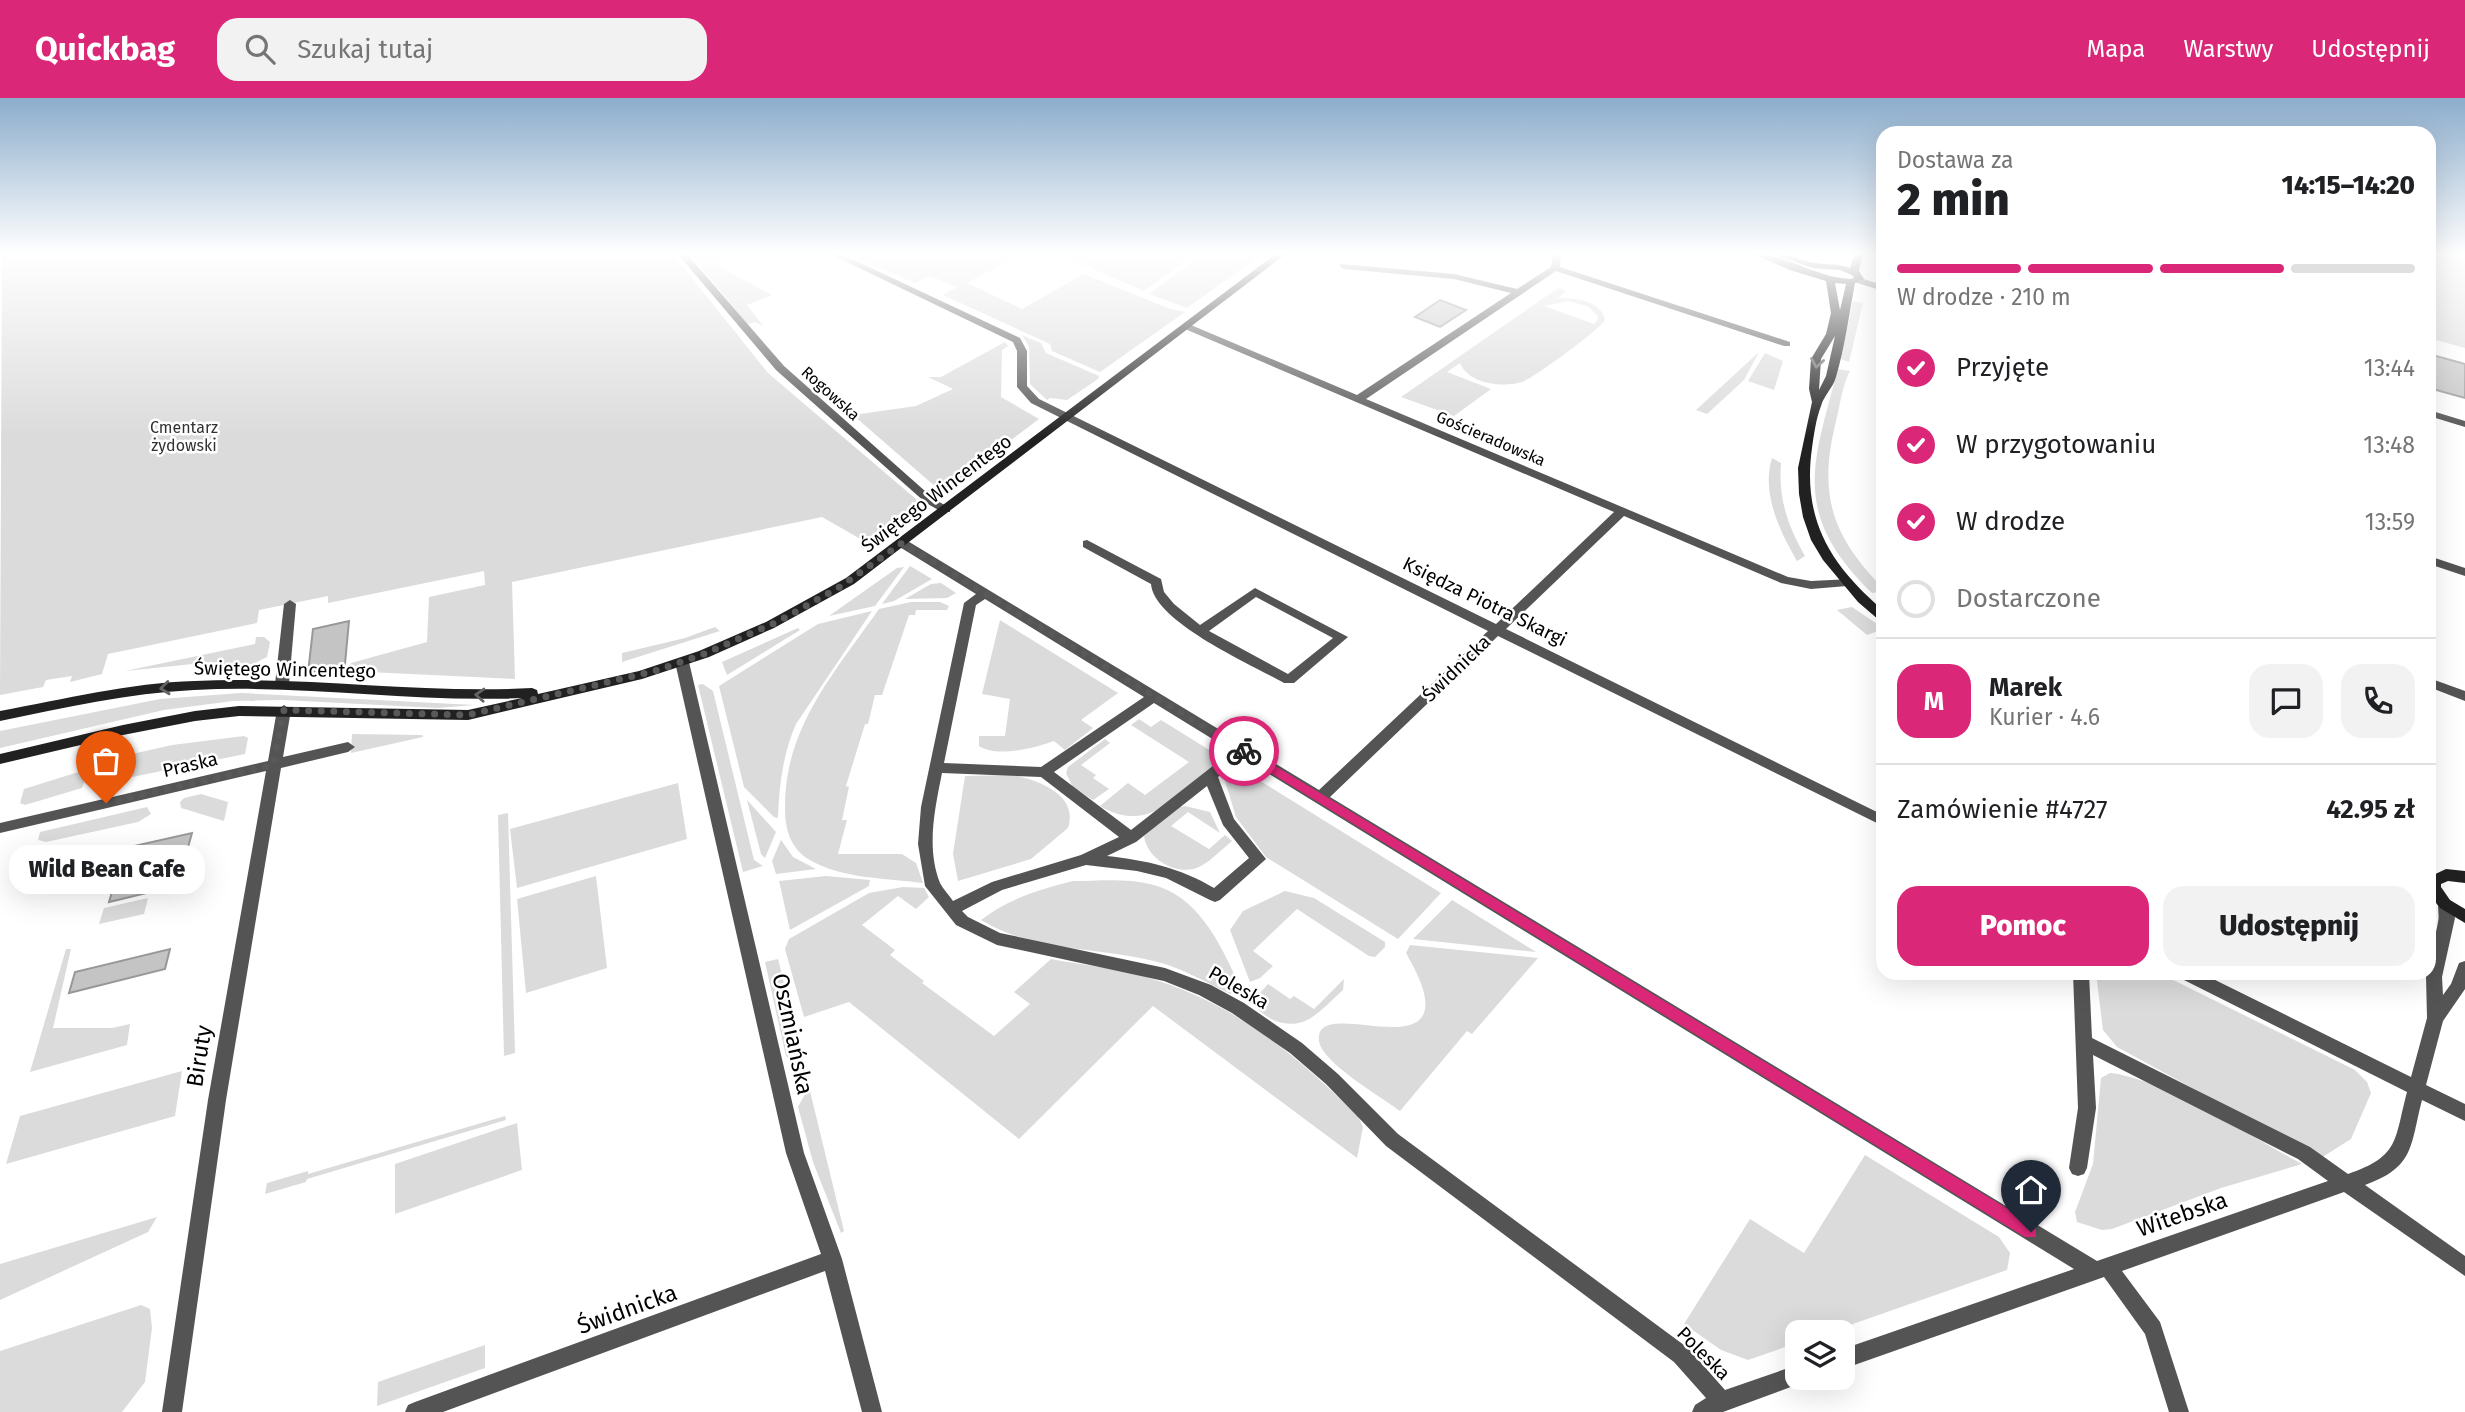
<!DOCTYPE html>
<html lang="pl">
<head>
<meta charset="utf-8">
<style>
	body { margin:0; font-family:"Fira Sans",sans-serif; background:#f2f2f2; color:#202124; height:100vh; display:flex; flex-direction:column; font-size:26px; white-space:nowrap }
	* { box-sizing:border-box; margin:0 }
	p { font-size:23px; color:#757577 }
	.icon { flex:none; width:38px; height:38px; fill:none; stroke:currentColor; stroke-width:2; stroke-linecap:round; stroke-linejoin:round }
	.map { position:relative; flex:1; overflow:hidden }
	.details { position:absolute; left:1876px; top:28px; width:560px; height:854px; display:flex; flex-direction:column; background:#fff; border-radius:21px; box-shadow:0 7px 28px #0002 }
	.details>* { flex:none }
	.fabs { position:absolute; left:1785px; top:1222px; display:grid; gap:14px }
	.fabs a { display:grid; place-items:center; width:70px; height:70px; border-radius:14px; background:#fff; box-shadow:0 7px 28px #0002; font-size:35px }
	.pin { position:absolute; display:grid; place-items:center; width:60px; height:60px; color:#fff; margin:-72px -30px; border-radius:50% 50% 50% 0; rotate:-45deg; box-shadow:0 0 7px #0007 }
	.pin .icon { rotate:45deg }
	.courier { position:absolute; display:grid; place-items:center; width:70px; height:70px; margin:-35px; border:5px solid #db2777; border-radius:50%; background:#fff; color:#222; box-shadow:0 2px 9px #0007 }
	.bubble { position:absolute; height:49px; border-radius:21px; background:#fff; box-shadow:0 7px 28px #0002; font-size:23px; font-weight:800; line-height:49px; text-align:center }
	.summary em { font-style:normal; font-weight:800 }
	.summary div { display:flex; flex-direction:column-reverse }
	.summary { display:flex; align-items:center; justify-content:space-between; height:119px; padding:0 21px }
	h1 { font-size:46px; font-weight:800; line-height:52px }
	.bar { display:grid; grid-template-columns:repeat(4,1fr); gap:10px 7px; align-content:center; height:84px; padding:0 21px }
	.bar i { height:9px; border-radius:5px; background:#e0e0e0 }
	.bar .selected { background:#db2777 }
	.bar p { grid-column:span 4 }
	.line { display:flex; align-items:center; gap:18px; padding:0 21px; border-top:2px solid #e0e0e0 }
	.line div { flex:1 }
	.round { display:grid; place-items:center; flex:none; width:74px; height:74px; border-radius:21px; background:#f2f2f2 }
	ol { padding:0 21px; list-style:none }
	li { display:flex; align-items:center; gap:21px; height:77px }
	li p { margin-inline-start:auto }
	li .icon { padding:7px; border-radius:50%; background:#db2777; color:#fff; stroke-width:4 }
	li:last-child { color:#757577 }
	li i { width:38px; height:38px; border:4px solid #e0e0e0; border-radius:50% }
	.button { display:flex; gap:14px; margin-top:auto; padding:14px 21px }
	.button a { flex:1; height:80px; border-radius:21px; background:#db2777; color:#fff; font-size:28px; font-weight:800; line-height:80px; text-align:center }
	.button a+a { background:#f2f2f2; color:#202124 }
	header { display:flex; align-items:center; gap:42px; box-sizing:border-box; height:98px; padding:0 35px; background:#db2777; color:#fff }
	header strong { font-size:33px }
	nav { display:flex; gap:38px; margin-inline-start:auto; font-size:24px }
	.search { width:490px; height:63px; background:#f2f2f2; display:flex; align-items:center; gap:18px; box-sizing:border-box; padding:0 24px; border-radius:21px; color:#757577; font-size:26px }
	.map>svg:first-child { display:block }
	.green { fill:#dbdbdb; fill-rule:evenodd }
	.building { fill:#c4c4c4; stroke:#989898; stroke-width:2 }
	.lines { fill:none; stroke-linecap:round; stroke-linejoin:round }
	.street { fill:#545454; fill-rule:evenodd }
	.secondary { fill:#212121; fill-rule:evenodd }
	.oneway { stroke:#646464 }
	.route { fill:#db2777 }
	.done { stroke:#595959; stroke-width:7; stroke-dasharray:0 12.6 }
	.labels { text-anchor:middle; stroke-width:5; stroke-linejoin:round; paint-order:stroke }
	.far-street-label { font-size:16px; fill:#000; stroke:#fff }
	.far-park-label { font-size:16px; fill:#323232; stroke:#fff }
	.street-label { font-size:19px; fill:#000; stroke:#fff }
	.near-street-label { font-size:23px; fill:#000; stroke:#fff }
</style>
</head>
<body>
<header>
<strong>Quickbag</strong>
<div class="search"><svg class="icon" aria-label="search" viewBox="0 0 24 24"><circle cx="10" cy="10" r="6"/><path d="M15 15l6 6"/></svg>Szukaj tutaj</div>
<nav><a>Mapa</a><a>Warstwy</a><a>Udostępnij</a></nav>
</header>
<div class="map">
<svg width="2465" height="1314" viewBox="0 0 2465 1314">
	<rect width="100%" height="100%" fill="#fff"/>
	<g class="green">
		<polygon points="2,155 672,155 768,275 917,402 915,407 864,443 822,419 512,484 515,581 348,573 351,565 427,544 429,499 485,487 484,473 328,505 328,498 259,512 257,525 108,556 102,576 70,584 72,578 46,582 43,589 0,597"/>
		<polygon points="690,155 737,155 711,164 772,197 747,207 763,228 755,224 747,226"/>
		<polygon points="856,155 1023,155 967,185 1022,211 1084,176 1170,211 1185,214 1100,274 1052,253 1050,246 943,197 957,189 930,178 914,185 852,157"/>
		<polygon points="1056,155 1197,155 1144,193"/>
		<polygon points="1205,155 1264,155 1187,210 1149,196"/>
		<polygon points="2429,155 2465,155 2465,250 2429,240"/>
		<path d="M 1558,190 L 1566,193 L 1558,200 C 1575,200 1601,202 1605,222 C 1599,232 1534,280 1522,284 C 1503,290 1468,286 1460,265 L 1447,274 L 1491,291 L 1454,318 L 1401,299 ZM 1568,203 L 1587,208 L 1598,218 L 1597,223 L 1594,226 L 1544,208 Z"/>
		<polygon points="1853,203 1863,205 1849,264 1841,261"/>
		<polygon points="1022,237 1041,245 1046,255 1099,278 1098,281 1067,302 1050,300 1047,302 1030,286 1029,249"/>
		<polygon points="1005,244 1008,248 1002,252 1001,299 1039,321 954,385 937,390 853,317 916,308 953,291 928,279 941,279"/>
		<polygon points="1759,254 1744,282 1707,316 1696,312"/>
		<polygon points="1765,255 1783,263 1774,292 1748,283"/>
		<path d="M 1838,271 L 1850,273 C 1843,285 1840,307 1836,323 C 1818,396 1831,437 1883,490 L 1880,494 L 1872,495 C 1791,416 1812,368 1838,271 Z"/>
		<path d="M 1772,360 L 1781,365 C 1778,401 1788,428 1805,458 L 1797,463 C 1780,434 1761,395 1772,360 Z"/>
		<polygon points="910,468 932,481 894,503 882,506"/>
		<polygon points="904,469 875,508 829,518 897,470"/>
		<polygon points="941,485 956,495 947,500 905,501 931,486"/>
		<path d="M 911,504 L 940,504 L 949,508 L 947,512 L 916,512 L 915,517 L 909,517 L 882,597 L 875,597 L 868,626 L 865,626 L 846,688 L 849,689 L 842,722 L 847,722 L 838,756 L 902,756 L 916,765 L 923,785 C 886,780 841,781 808,761 C 790,749 785,731 785,710 C 784,630 835,574 879,511 Z"/>
		<polygon points="1852,509 1877,526 1878,533 1867,537 1837,512"/>
		<path d="M 872,513 L 796,626 C 783,656 779,687 778,720 L 774,719 L 744,689 L 719,588 L 818,526 Z"/>
		<path d="M 1000,522 L 1118,595 L 1081,622 L 1093,630 L 1065,652 L 1054,643 C 1035,650 997,660 979,648 L 979,638 L 1005,638 L 1010,601 L 982,596 Z"/>
		<polygon points="715,529 720,533 622,564 622,555 685,540"/>
		<polygon points="798,530 800,532 727,577 722,564"/>
		<polygon points="256,539 264,539 270,544 267,559 253,566 193,566 125,573 255,546"/>
		<polygon points="703,586 713,593 754,762 763,768 743,774 698,587"/>
		<polygon points="241,595 475,607 437,610 283,602 233,603 164,612 0,650 0,633 160,601"/>
		<path d="M 1139,621 L 1151,629 L 1161,622 L 1219,658 L 1219,664 C 1182,694 1150,738 1100,708 L 1128,685 L 1145,697 L 1189,664 L 1131,627 Z"/>
		<polygon points="352,636 422,637 423,639 351,655"/>
		<polygon points="244,638 248,640 245,656 93,687 97,664 172,647"/>
		<polygon points="1105,641 1110,645 1081,667 1096,677 1093,680 1109,691 1093,702 1073,689 1066,675 1068,669"/>
		<polygon points="88,671 82,690 25,707 20,705 24,691"/>
		<polygon points="1241,671 1441,795 1398,841 1266,759 1236,719 1223,676"/>
		<path d="M 1012,677 C 1037,682 1079,696 1068,730 L 1031,761 L 958,783 L 953,756 L 965,678 Z"/>
		<polygon points="678,685 687,741 517,790 510,731"/>
		<polygon points="201,696 228,704 224,723 181,710 180,704 184,700"/>
		<polygon points="747,702 776,734 765,760 761,756"/>
		<path d="M 1185,708 L 1210,714 L 1220,735 L 1188,714 L 1171,728 L 1209,751 L 1225,737 L 1232,743 C 1222,751 1212,762 1201,768 C 1179,780 1147,762 1144,738 L 1176,710 Z"/>
		<polygon points="147,709 151,716 138,724 46,744 38,742 40,734"/>
		<polygon points="508,715 515,955 504,958 498,717"/>
		<polygon points="781,742 793,759 816,771 776,776 772,763"/>
		<polygon points="596,778 607,870 526,895 517,801"/>
		<polygon points="826,778 870,782 869,788 790,832 779,783"/>
		<path d="M 1073,783 C 1097,783 1126,780 1150,786 C 1198,797 1219,844 1238,884 L 1231,896 C 1211,887 1189,874 1168,867 C 1107,848 1036,856 981,822 C 1010,800 1038,792 1073,783 Z"/>
		<path d="M 903,789 L 924,790 L 929,799 L 916,811 L 898,798 L 862,827 L 895,852 L 890,857 L 924,883 L 922,885 L 994,938 L 1030,906 L 1014,894 L 1051,861 C 1082,867 1116,870 1146,879 C 1235,905 1293,955 1358,1018 L 1363,1029 L 1357,1060 L 1153,908 L 1019,1041 L 849,904 L 804,919 L 785,851 L 789,841 L 869,795 Z"/>
		<polygon points="1285,793 1314,800 1385,844 1385,849 1375,859 1369,858 1297,811 1253,853 1273,868 1260,880 1250,884 1230,832 1243,813"/>
		<polygon points="148,800 144,816 99,826 104,810"/>
		<polygon points="1452,802 1536,854 1413,841"/>
		<path d="M 1410,847 L 1538,860 L 1472,936 L 1467,933 L 1400,1013 C 1382,999 1322,965 1319,943 C 1314,901 1417,954 1425,911 C 1428,893 1414,870 1406,855 Z"/>
		<polygon points="66,851 71,851 53,930 112,930 130,926 127,947 30,974"/>
		<polygon points="778,861 804,966 793,964 786,958 765,864"/>
		<polygon points="2096,875 2159,875 2355,972 2367,984 2371,995 2351,1041 2321,1060 2117,949 2103,932"/>
		<path d="M 1344,881 L 1343,892 C 1320,912 1306,935 1273,922 C 1265,918 1257,912 1252,904 L 1268,886 L 1290,901 L 1294,898 L 1314,911 Z"/>
		<polygon points="182,973 175,1018 6,1066 20,1018"/>
		<path d="M 2110,975 C 2162,980 2253,1040 2302,1066 L 2221,1090 L 2112,1131 L 2102,1132 L 2077,1124 L 2075,1114 L 2093,1066 L 2101,980 Z"/>
		<polygon points="809,989 844,1133 841,1135 813,1064 798,1009"/>
		<polygon points="505,1018 506,1022 307,1081 306,1084 265,1096 267,1085 308,1073 308,1076"/>
		<polygon points="517,1025 522,1072 395,1116 395,1066"/>
		<polygon points="1865,1057 1999,1139 2010,1155 2007,1172 1830,1234 1797,1234 1797,1245 1748,1262 1721,1252 1684,1226 1750,1121 1804,1155"/>
		<polygon points="157,1119 148,1134 0,1202 0,1166"/>
		<polygon points="141,1207 150,1211 152,1230 145,1284 122,1314 0,1314 0,1253"/>
		<polygon points="485,1247 485,1270 377,1308 378,1284"/>
	</g>
	<g class="building">
		<polygon points="1440,202 1466,212 1440,229 1415,219"/>
		<polygon points="2429,256 2465,266 2465,300 2429,290"/>
		<polygon points="349,523 345,566 308,575 313,531"/>
		<polygon points="192,735 183,767 160,773 155,793 109,804 125,750"/>
		<polygon points="170,851 165,871 69,895 75,874"/>
	</g>
	<g class="lines">
		<g class="street">
			<polygon points="677,155 686,155 784,268 934,401 950,410 950,414 942,414 926,405 776,272"/>
			<path d="M 828,155 L 839,155 L 1020,240 L 1027,253 L 1027,288 L 1039,301 L 1496,526 L 1614,414 L 1185,231 L 1185,227 L 1191,227 L 1357,297 L 1511,195 L 1454,181 L 1344,171 L 1339,168 L 1341,166 L 1454,176 L 1517,191 L 1551,169 L 1553,155 L 1561,155 L 1560,169 L 1790,244 L 1790,248 L 1784,248 L 1556,173 L 1366,301 L 1788,479 L 1811,483 L 1851,481 L 1853,484 L 1851,487 L 1847,488 L 1811,491 L 1781,485 L 1624,418 L 1506,531 L 1883,717 L 1883,728 L 1498,538 L 1330,699 L 2097,1163 L 2328,1083 L 2298,1061 L 2093,957 L 2096,1010 L 2087,1070 L 2084,1076 L 2078,1078 L 2072,1076 L 2069,1070 L 2078,1010 L 2073,875 L 2089,875 L 2092,940 L 2310,1049 L 2348,1076 C 2400,1058 2394,1043 2407,994 L 2180,880 L 2178,875 L 2201,875 L 2411,979 L 2427,920 L 2426,879 L 2427,875 L 2429,875 C 2429,858 2435,841 2438,824 C 2440,816 2436,809 2440,802 L 2445,800 L 2450,802 L 2455,820 L 2442,879 L 2443,897 L 2451,886 L 2459,865 L 2465,863 L 2465,891 L 2443,923 L 2426,987 L 2465,1006 L 2465,1023 L 2422,1002 C 2410,1048 2415,1069 2365,1087 L 2465,1158 L 2465,1178 L 2344,1094 L 2122,1173 L 2160,1224 L 2189,1314 L 2169,1314 L 2145,1236 L 2104,1179 L 1843,1271 L 1843,1251 L 2074,1171 L 1243,660 L 1218,679 L 1234,721 L 1266,761 L 1220,802 L 1215,804 L 1210,802 L 1166,780 L 1137,773 L 1086,767 L 1002,792 L 962,813 L 968,819 L 1000,835 L 1165,870 L 1211,887 L 1244,905 L 1302,945 L 1338,976 L 1398,1036 L 1688,1250 L 1725,1292 L 1797,1267 L 1797,1279 L 1806,1279 L 1804,1284 L 1723,1314 L 1692,1314 L 1695,1307 L 1706,1300 L 1674,1264 L 1386,1048 L 1326,986 L 1290,955 L 1232,915 L 1199,897 L 1164,883 L 997,847 L 956,827 L 925,788 L 918,746 L 921,709 L 964,505 L 976,496 L 898,448 L 898,442 L 906,442 L 1319,692 L 1488,533 L 1031,305 L 1017,289 L 1017,253 L 1013,244 ZM 985,501 L 1144,599 L 1041,669 L 944,665 L 976,507 ZM 1154,605 L 1232,653 L 1131,732 L 1054,674 ZM 942,675 L 1041,679 L 1119,739 L 1081,757 L 992,784 L 953,803 C 949,797 943,791 940,785 C 926,750 935,710 942,675 ZM 1207,688 L 1223,727 L 1249,760 L 1214,790 C 1181,770 1145,762 1107,758 L 1136,744 Z"/>
			<polygon points="1857,179 1883,187 1883,193 1854,184 1852,182"/>
			<polygon points="2429,312 2465,323 2465,329 2429,318"/>
			<path d="M 1087,442 L 1161,481 L 1164,494 L 1174,506 L 1200,527 L 1255,490 L 1348,539 L 1294,585 L 1284,585 C 1252,567 1154,524 1151,486 L 1083,449 L 1083,443 ZM 1256,499 L 1333,540 L 1288,576 L 1209,533 Z"/>
			<polygon points="2429,458 2465,470 2465,478 2429,466"/>
			<polygon points="290,502 296,506 289,586 282,590 275,586 284,506"/>
			<polygon points="682,560 689,564 804,1055 842,1161 882,1314 862,1314 825,1173 443,1314 405,1314 408,1307 415,1304 821,1156 786,1055 675,564"/>
			<polygon points="2429,580 2465,593 2465,603 2429,589"/>
			<polygon points="284,607 291,612 283,659 348,644 355,649 348,654 281,670 226,1002 182,1314 162,1314 208,1002 266,673 0,735 0,725 268,663 277,612"/>
		</g>
		<g class="secondary">
			<path d="M 1277,155 L 1287,155 L 854,486 L 774,530 L 709,559 L 642,581 L 468,622 L 239,618 L 195,623 L 123,637 L 0,666 L 0,656 L 123,627 L 195,613 L 239,608 L 468,612 L 522,600 C 412,605 303,586 194,592 C 128,595 64,610 0,623 L 0,613 C 65,601 129,585 195,583 C 308,578 419,596 532,590 L 537,592 L 538,596 L 639,573 L 699,553 L 766,524 L 846,480 Z"/>
			<path d="M 1751,155 C 1783,155 1815,179 1850,181 L 1854,180 L 1852,177 L 1840,172 L 1813,170 L 1769,155 C 1786,155 1799,162 1815,165 C 1827,167 1839,165 1850,170 L 1855,155 L 1863,155 L 1859,173 L 1864,181 L 1855,185 C 1849,216 1845,249 1836,279 C 1833,290 1824,297 1821,308 C 1816,321 1814,336 1812,350 C 1802,421 1830,467 1883,512 L 1883,523 L 1879,522 L 1858,504 L 1823,462 L 1811,442 L 1803,419 L 1799,396 L 1798,370 L 1812,304 L 1809,291 L 1811,261 L 1826,236 L 1831,215 L 1826,183 L 1790,172 ZM 1835,185 L 1846,186 L 1840,212 ZM 1835,238 L 1826,278 L 1819,292 L 1821,261 Z"/>
			<polygon points="2446,771 2465,773 2465,785 2448,783 2441,786 2441,789 2450,802 2465,811 2465,825 2440,810 2429,796 2429,779"/>
		</g>
	</g>
	<defs><path id="oneway-chevron" d="M-2-3.5L2.5 0L-2 3.5" fill="none" stroke-width="1.6" stroke-linecap="round" stroke-linejoin="round" transform="scale(1.75)"/></defs>
	<g class="oneway">
		<use href="#oneway-chevron" transform="translate(1817 265) rotate(99)"/>
		<use href="#oneway-chevron" transform="translate(165 590) rotate(174)"/>
		<use href="#oneway-chevron" transform="translate(480 597) rotate(-177)"/>
	</g>
	<linearGradient id="sky" x2="0" y2="1"><stop stop-color="#8cadcc"/><stop offset="0.46" stop-color="#fff"/><stop offset="1" stop-color="#fff" stop-opacity="0"/></linearGradient>
	<rect width="2465" height="339" fill="url(#sky)"/>
	<polygon class="route" points="1244,649 2036,1128 2036,1139 2025,1139 1240,656 1238,653"/>
	<g class="lines">
		<polyline class="done" points="106,705 273,667 284,612 468,617 655,573 704,556 779,523 838,490 902,445 1244,653"/>
	</g>
	<g class="labels">
		<g class="far-street-label">
			<text transform="translate(831 295) rotate(42)" y="6">Rogowska</text>
			<text transform="translate(1491 340) rotate(23)" y="6">Gościeradowska</text>
		</g>
		<g class="far-park-label">
			<text x="184" y="335">Cmentarz<tspan x="184" dy="18">żydowski</tspan></text>
		</g>
		<g class="street-label">
			<text transform="translate(936 395) rotate(-37)" y="7">Świętego Wincentego</text>
			<text transform="translate(1485 503) rotate(26)" y="7">Księdza Piotra Skargi</text>
			<text transform="translate(1456 570) rotate(-44)" y="7">Świdnicka</text>
			<text transform="translate(285 571) rotate(1)" y="7">Świętego Wincentego</text>
			<text transform="translate(190 666) rotate(-13)" y="7">Praska</text>
			<text transform="translate(1239 889) rotate(30)" y="7">Poleska</text>
			<text transform="translate(1704 1255) rotate(45)" y="7">Poleska</text>
		</g>
		<g class="near-street-label">
			<text transform="translate(793 936) rotate(78)" y="8">Oszmiańska</text>
			<text transform="translate(199 958) rotate(-81)" y="8">Biruty</text>
			<text transform="translate(2182 1116) rotate(-19)" y="8">Witebska</text>
			<text transform="translate(627 1211) rotate(-20)" y="8">Świdnicka</text>
		</g>
	</g>
</svg>
<div class="fabs">
<a><svg class="icon" aria-label="layers" viewBox="0 0 24 24"><path d="M12 4l9 5-9 5-9-5zM3 14l9 5 9-5"/></svg></a>
</div>
<div class="pin" style="left:106px;top:705px;background:#ea580c"><svg class="icon" aria-label="bag" viewBox="0 0 24 24"><path d="M5 8h14l-1 12H6zM9 8a3 3 0 0 1 6 0"/></svg></div>
<div class="pin" style="left:2031px;top:1134px;background:#1f2937"><svg class="icon" aria-label="home" viewBox="0 0 24 24"><path d="M3 11l9-7 9 7M6 9v11h12V9"/></svg></div>
<div class="courier" style="left:1244px;top:653px"><svg class="icon" aria-label="bike" viewBox="0 0 24 24"><circle cx="6" cy="16" r="4"/><circle cx="18" cy="16" r="4"/><path d="M6 16l4-8h5l3 8M10 8l3 8H6M13 5h3"/></svg></div>
<div class="bubble" style="left:9px;top:747px;width:196px">Wild Bean Cafe</div>
<section class="details">
<div class="summary"><div><h1>2 min</h1><p>Dostawa za</p></div><em>14:15–14:20</em></div>
<div class="bar"><i class="selected"></i><i class="selected"></i><i class="selected"></i><i></i><p>W drodze · 210 m</p></div>
<ol>
<li><svg class="icon" aria-label="check" viewBox="0 0 24 24"><path d="M5 12l5 5 9-10"/></svg>Przyjęte<p>13:44</p></li>
<li><svg class="icon" aria-label="check" viewBox="0 0 24 24"><path d="M5 12l5 5 9-10"/></svg>W przygotowaniu<p>13:48</p></li>
<li><svg class="icon" aria-label="check" viewBox="0 0 24 24"><path d="M5 12l5 5 9-10"/></svg>W drodze<p>13:59</p></li>
<li><i></i>Dostarczone</li>
</ol>
<div class="line" style="height:126px"><b class="round" style="background:#db2777;color:#fff">M</b><div><b>Marek</b><p>Kurier · 4.6</p></div><a class="round"><svg class="icon" aria-label="chat" viewBox="0 0 24 24"><path d="M4 5h16v11H9l-5 4z"/></svg></a><a class="round"><svg class="icon" aria-label="phone" viewBox="0 0 24 24"><path d="M5 4h4l2 5-3 2q2 4 5 5l2-3 5 2v4C11 20 4 13 5 4z"/></svg></a></div>
<div class="line" style="height:91px"><div>Zamówienie #4727</div><b>42.95 zł</b></div>
<div class="button"><a>Pomoc</a><a>Udostępnij</a></div>
</section>
</div>
</body>
</html>
